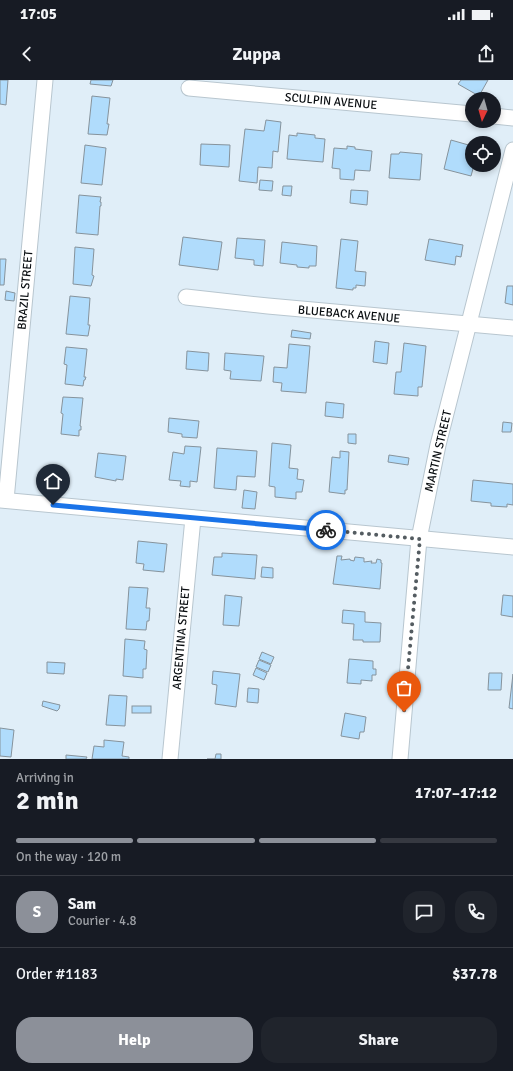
<!DOCTYPE html>
<html lang="en">
<head>
<meta charset="utf-8">
<style>
	body { margin:0; font-family:Signika,sans-serif; background:#20242c; color:#f1f3f6; height:100vh; display:flex; flex-direction:column; font-size:15px; white-space:nowrap }
	* { box-sizing:border-box; margin:0 }
	p { font-size:13px; color:#9ea1a6 }
	.icon { flex:none; width:22px; height:22px; fill:none; stroke:currentColor; stroke-width:2; stroke-linecap:round; stroke-linejoin:round }
	.map { position:relative; height:679px; overflow:hidden }
	.drawer { display:flex; flex-direction:column; background:#171b24; flex:1 }
	.drawer>* { flex:none }
	.needle { width:26px; rotate:185deg }
	.fabs { position:absolute; left:465px; top:12px; display:grid; gap:8px }
	.fabs a { display:grid; place-items:center; width:36px; height:36px; border-radius:50%; background:#171b24; box-shadow:0 2px 6px #0003; font-size:20px }
	.pin { position:absolute; display:grid; place-items:center; width:34px; height:34px; color:#fff; margin:-41px -17px; border-radius:50% 50% 50% 0; rotate:-45deg; box-shadow:0 0 4px #0007 }
	.pin .icon { rotate:45deg }
	.courier { position:absolute; display:grid; place-items:center; width:40px; height:40px; margin:-20px; border:3px solid #1a73e8; border-radius:50%; background:#fff; color:#222; box-shadow:0 1px 5px #0007 }
	.head em { font-style:normal; font-weight:700 }
	.head div { display:flex; flex-direction:column-reverse }
	.head { display:flex; align-items:center; justify-content:space-between; height:68px; padding:0 16px }
	h1 { font-size:26px; font-weight:700; line-height:30px }
	.bar { display:grid; grid-template-columns:repeat(4,1fr); gap:6px 4px; align-content:center; height:48px; padding:0 16px }
	.bar i { height:5px; border-radius:3px; background:#363941 }
	.bar .selected { background:#8c9099 }
	.bar p { grid-column:span 4 }
	.line { display:flex; align-items:center; gap:10px; padding:0 16px; border-top:1px solid #363941 }
	.line div { flex:1 }
	.round { display:grid; place-items:center; flex:none; width:42px; height:42px; border-radius:16px; background:#20242c }
	.cta { display:flex; gap:8px; margin-top:auto; padding:8px 16px }
	.cta a { flex:1; height:46px; border-radius:16px; background:#8c9099; color:#fff; font-size:16px; font-weight:700; line-height:46px; text-align:center }
	.cta a+a { background:#20242c; color:#f1f3f6 }
	.status { display:flex; justify-content:space-between; align-items:center; height:28px; padding:0 20px; background:#171b24; direction:ltr }
	.status svg { height:11px; fill:currentColor }
	header { display:flex; justify-content:space-between; align-items:center; height:52px; padding:0 16px; background:#171b24; font-size:18px; font-weight:700 }
	.map>svg:first-child { display:block }
	.building { fill:#b0dcfc; stroke:#86939c }
	.lines { fill:none; stroke-linecap:round; stroke-linejoin:round }
	.minor-casing { stroke:#b8c6cf; stroke-width:17 }
	.minor { stroke:#fff; stroke-width:15 }
	.done { stroke:#545c61; stroke-width:4; stroke-dasharray:0 7.2 }
	.route { stroke:#1a73e8; stroke-width:5 }
	.labels { text-anchor:middle; stroke-width:3; stroke-linejoin:round; paint-order:stroke }
	.street-label { font-size:12px; fill:#090d10; stroke:#fff }
</style>
</head>
<body>
<div class="status"><b>17:05</b><svg viewBox="0 0 49 12"><path d="M0 12V9h3v3zM5 12V6h3v6zM10 12V3h3v9zM15 12V0h3v12zM26 1h20v11H26zM47 4h2v5h-2z"/></svg></div>
<header><svg class="icon" aria-label="back" viewBox="0 0 24 24"><path d="M15 5l-7 7 7 7"/></svg>Zuppa<svg class="icon" aria-label="share" viewBox="0 0 24 24"><path d="M12 15V3M7 8l5-5 5 5M5 13v7h14v-7"/></svg></header>
<div class="map">
<svg width="513" height="679" viewBox="0 0 513 679">
	<rect width="100%" height="100%" fill="#e0eef8"/>
	<g class="building">
		<polygon points="0,0 8,0 6,25 0,24"/>
		<polygon points="91,0 113,0 111,6 90,4"/>
		<polygon points="461,0 488,0 479,16 458,4"/>
		<polygon points="92,16 110,18 107,44 109,44 107,55 88,54"/>
		<polygon points="266,40 281,42 278,72 273,71 272,88 258,87 257,103 239,101 245,49 264,51"/>
		<polygon points="297,53 315,55 315,58 325,59 323,82 287,79 289,55 297,56"/>
		<polygon points="451,60 472,66 470,81 472,81 472,85 474,85 471,96 444,89"/>
		<polygon points="201,64 230,65 229,87 200,85"/>
		<polygon points="85,65 106,68 102,105 81,103"/>
		<polygon points="347,66 355,67 355,69 372,71 370,91 355,90 354,100 340,99 340,89 332,88 334,68 347,69"/>
		<polygon points="400,72 422,74 420,100 389,98 391,74 399,74"/>
		<polygon points="260,100 273,101 272,111 259,110"/>
		<polygon points="283,106 292,106 291,116 282,115"/>
		<polygon points="351,110 368,111 367,125 350,123"/>
		<polygon points="79,115 101,117 100,122 101,122 101,126 100,126 98,155 76,153"/>
		<polygon points="183,157 222,162 218,190 179,185"/>
		<polygon points="237,158 265,160 263,186 254,185 254,180 235,178"/>
		<polygon points="341,159 358,161 355,191 366,192 365,206 356,205 356,208 353,208 353,210 336,208"/>
		<polygon points="429,159 463,165 461,177 456,176 455,185 425,180"/>
		<polygon points="282,162 317,166 316,186 309,186 309,188 297,187 297,185 280,183"/>
		<polygon points="75,167 94,169 92,195 94,196 91,206 73,204"/>
		<polygon points="0,179 6,179 4,205 0,205"/>
		<polygon points="507,206 513,206 513,225 505,223"/>
		<polygon points="6,211 15,213 14,221 5,220"/>
		<polygon points="70,216 90,218 88,245 90,245 88,256 66,254"/>
		<polygon points="292,250 311,253 310,259 291,257"/>
		<polygon points="375,261 389,263 387,284 373,282"/>
		<polygon points="404,263 426,266 422,307 418,307 418,316 394,314 396,292 401,292"/>
		<polygon points="289,264 310,266 306,313 281,311 282,303 273,302 274,287 287,288"/>
		<polygon points="66,267 87,269 84,297 86,297 85,300 84,300 83,306 65,304 67,285 64,284"/>
		<polygon points="187,271 209,273 208,291 186,289"/>
		<polygon points="225,273 264,276 261,301 230,299 231,291 224,290"/>
		<polygon points="63,317 83,318 80,346 81,346 81,350 79,350 79,356 61,354 63,334 61,333"/>
		<polygon points="326,322 344,324 343,338 325,336"/>
		<polygon points="169,338 199,341 197,358 182,357 182,354 168,352"/>
		<polygon points="503,342 512,343 511,352 502,352"/>
		<polygon points="348,354 356,354 356,364 348,363"/>
		<polygon points="272,363 291,365 289,388 298,389 297,399 304,400 302,412 296,412 296,419 275,417 275,407 269,406"/>
		<polygon points="185,366 201,367 197,402 190,401 190,407 180,406 181,401 169,400 173,372 184,374"/>
		<polygon points="217,368 257,371 255,397 237,396 236,410 214,408"/>
		<polygon points="340,371 349,372 347,410 345,410 345,414 329,412 332,377 340,378"/>
		<polygon points="98,373 126,376 123,400 116,399 116,401 95,397"/>
		<polygon points="389,375 409,378 408,385 388,382"/>
		<polygon points="473,400 513,404 513,425 507,424 507,427 491,426 491,423 471,421"/>
		<polygon points="244,410 257,412 255,429 242,428"/>
		<polygon points="138,461 167,464 164,492 143,490 144,484 136,483"/>
		<polygon points="222,473 257,475 255,499 212,495 214,477 222,477"/>
		<polygon points="337,476 342,476 341,480 350,479 350,480 354,481 355,477 364,478 364,482 372,481 371,483 376,483 377,479 381,480 381,483 382,483 380,509 333,504"/>
		<polygon points="262,487 273,488 273,498 261,497"/>
		<polygon points="129,507 148,508 146,528 150,528 149,541 147,541 146,550 126,549"/>
		<polygon points="225,515 242,517 239,546 223,545"/>
		<polygon points="503,515 513,516 513,537 501,535"/>
		<polygon points="343,530 365,532 365,542 381,543 380,562 363,562 363,560 353,560 354,544 342,543"/>
		<polygon points="125,559 145,561 144,569 147,570 146,589 143,589 143,598 123,596"/>
		<polygon points="262,572 274,577 271,584 259,579"/>
		<polygon points="349,579 373,581 373,589 376,589 376,595 372,595 372,601 361,600 361,604 347,603"/>
		<polygon points="259,580 271,585 268,592 256,587"/>
		<polygon points="47,582 65,583 64,594 47,593"/>
		<polygon points="256,588 267,593 264,600 253,595"/>
		<polygon points="213,591 240,594 236,627 215,624 217,605 212,604"/>
		<polygon points="489,593 502,593 501,610 488,610"/>
		<polygon points="513,594 513,629 509,628"/>
		<polygon points="248,608 259,609 258,623 247,622"/>
		<polygon points="109,615 127,616 125,646 106,645"/>
		<polygon points="43,621 60,625 59,629 57,631 42,626"/>
		<rect x="132" y="626" width="19" height="7"/>
		<polygon points="345,633 366,637 364,652 360,652 359,659 341,656"/>
		<polygon points="0,648 14,650 11,677 0,676"/>
		<polygon points="104,660 124,662 122,676 129,677 129,679 92,679 94,666 104,667"/>
		<polygon points="216,674 221,674 221,679 207,679 215,679"/>
		<polygon points="66,675 87,677 86,679 66,679"/>
	</g>
	<g class="lines">
		<g class="minor-casing">
			<g id="minor">
				<polyline points="189,8 472,34"/>
				<polyline points="494,36 513,38"/>
				<polyline points="186,217 268,226 513,248"/>
				<polyline points="0,420 513,467"/>
				<polyline points="6,420 45,0"/>
				<polyline points="170,679 193,438"/>
				<polyline points="400,679 419,459 438,365 513,70"/>
			</g>
		</g>
		<use href="#minor" class="minor"/>
	</g>
	<g class="lines">
		<polyline class="done" points="326,450 420,459 404,632"/>
		<polyline class="route" points="53,425 326,450"/>
	</g>
	<g class="labels">
		<g class="street-label">
			<text transform="translate(331 21) rotate(5)" y="4">SCULPIN AVENUE</text>
			<text transform="translate(25 210) rotate(-85)" y="4">BRAZIL STREET</text>
			<text transform="translate(349 234) rotate(5)" y="4">BLUEBACK AVENUE</text>
			<text transform="translate(438 371) rotate(-77)" y="4">MARTIN STREET</text>
			<text transform="translate(181 558) rotate(-85)" y="4">ARGENTINA STREET</text>
		</g>
	</g>
</svg>
<div class="fabs">
<a><svg class="needle" viewBox="-14 -14 28 28"><path d="M0-13l5 13h-10z" fill="#e53935"/><path d="M0 13l5-13h-10z" fill="#9ea1a6"/></svg></a>
<a><svg class="icon" aria-label="locate" viewBox="0 0 24 24"><circle cx="12" cy="12" r="6"/><path d="M12 2v4M12 18v4M2 12h4M18 12h4"/></svg></a>
</div>
<div class="pin" style="left:404px;top:632px;background:#ea580c"><svg class="icon" aria-label="bag" viewBox="0 0 24 24"><path d="M5 8h14l-1 12H6zM9 8a3 3 0 0 1 6 0"/></svg></div>
<div class="pin" style="left:53px;top:425px;background:#1f2937"><svg class="icon" aria-label="home" viewBox="0 0 24 24"><path d="M3 11l9-7 9 7M6 9v11h12V9"/></svg></div>
<div class="courier" style="left:326px;top:450px"><svg class="icon" aria-label="bike" viewBox="0 0 24 24"><circle cx="6" cy="16" r="4"/><circle cx="18" cy="16" r="4"/><path d="M6 16l4-8h5l3 8M10 8l3 8H6M13 5h3"/></svg></div>
</div>
<section class="drawer">
<div class="head"><div><h1>2 min</h1><p>Arriving in</p></div><em>17:07–17:12</em></div>
<div class="bar"><i class="selected"></i><i class="selected"></i><i class="selected"></i><i></i><p>On the way · 120 m</p></div>
<div class="line" style="height:72px"><b class="round" style="background:#8c9099;color:#fff">S</b><div><b>Sam</b><p>Courier · 4.8</p></div><a class="round"><svg class="icon" aria-label="chat" viewBox="0 0 24 24"><path d="M4 5h16v11H9l-5 4z"/></svg></a><a class="round"><svg class="icon" aria-label="phone" viewBox="0 0 24 24"><path d="M5 4h4l2 5-3 2q2 4 5 5l2-3 5 2v4C11 20 4 13 5 4z"/></svg></a></div>
<div class="line" style="height:52px"><div>Order #1183</div><b>$37.78</b></div>
<div class="cta"><a>Help</a><a>Share</a></div>
</section>
</body>
</html>
